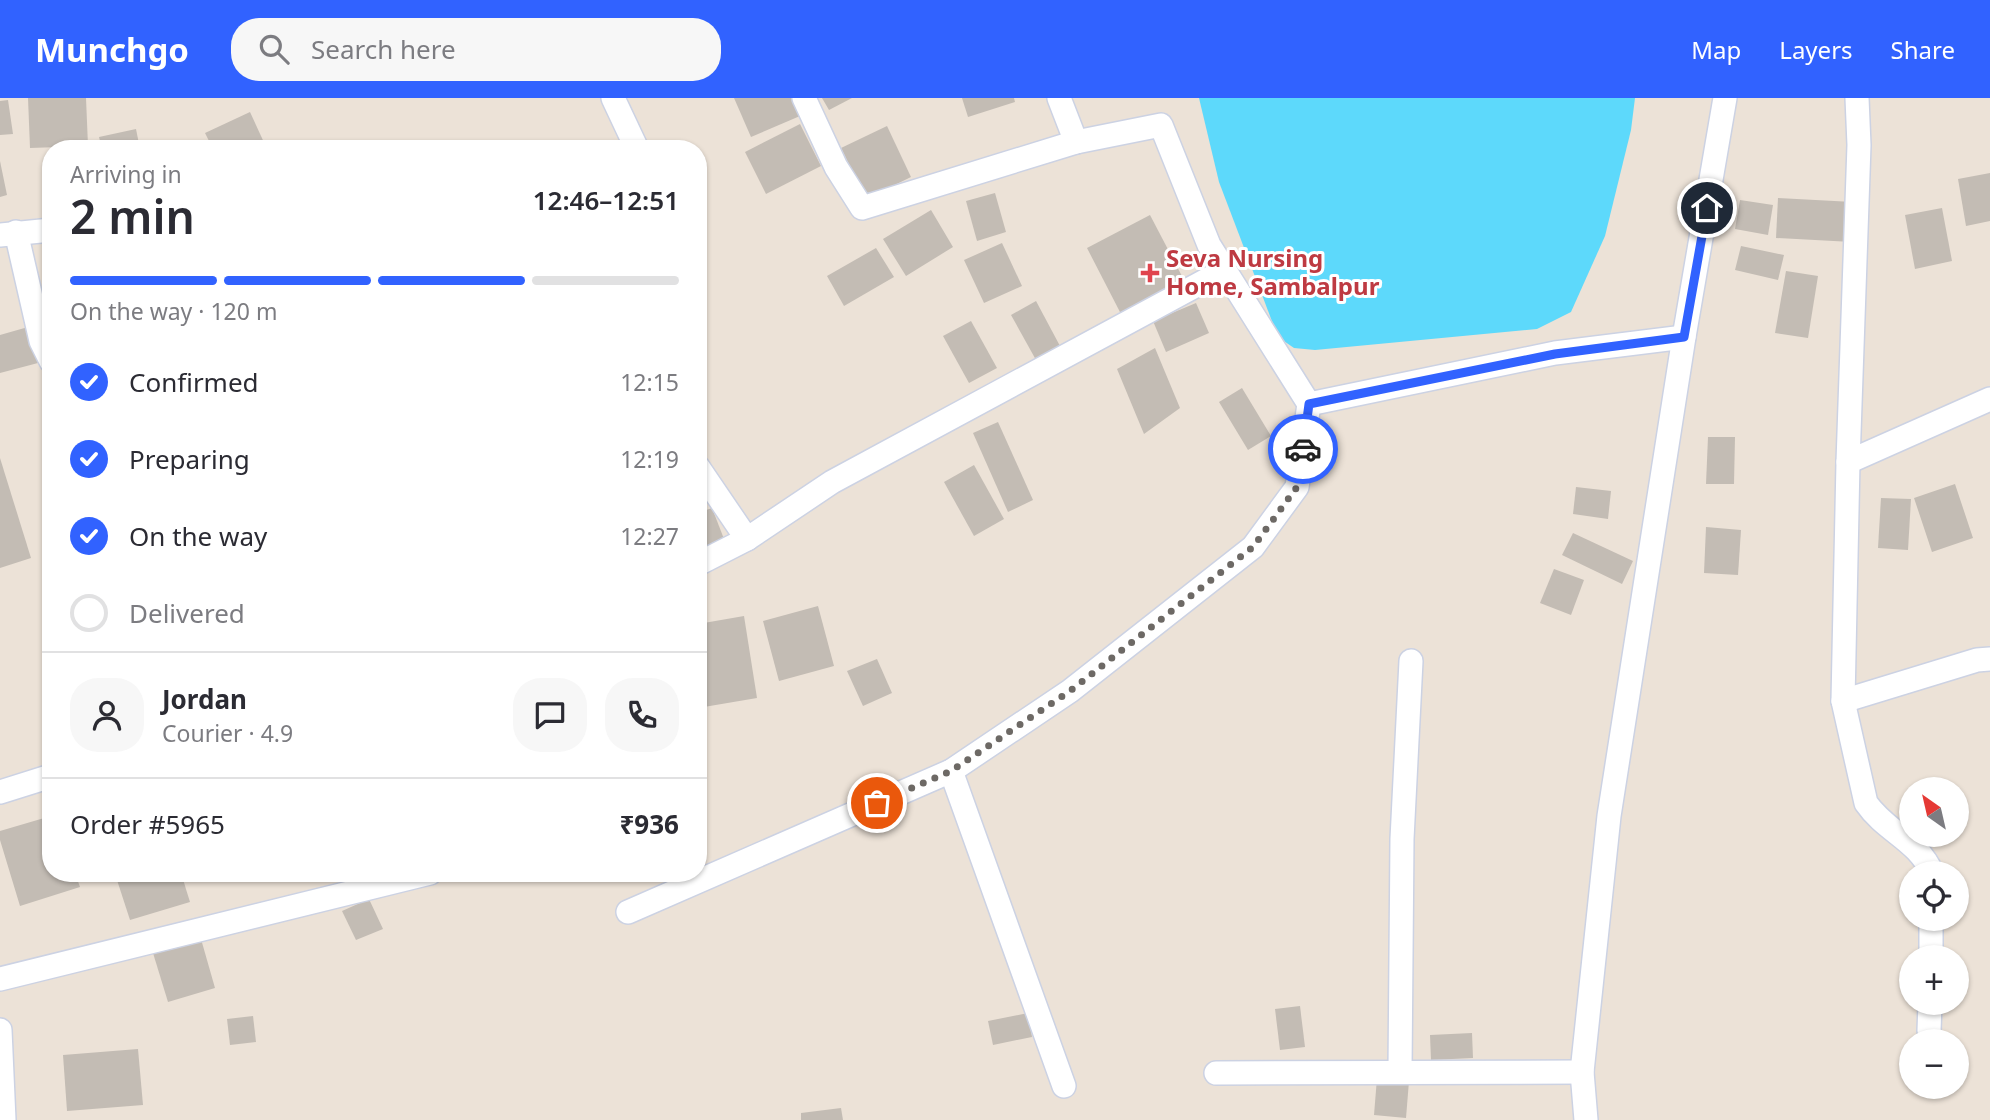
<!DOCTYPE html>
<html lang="en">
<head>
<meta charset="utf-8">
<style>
	body { margin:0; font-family:"Noto Sans",sans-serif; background:#f7f7f7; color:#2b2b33; height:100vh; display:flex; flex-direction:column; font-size:26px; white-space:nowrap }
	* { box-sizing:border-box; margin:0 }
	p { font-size:23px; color:#7c7c81 }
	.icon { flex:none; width:38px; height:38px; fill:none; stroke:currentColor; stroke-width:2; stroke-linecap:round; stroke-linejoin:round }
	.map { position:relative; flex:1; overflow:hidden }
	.sheet { position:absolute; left:42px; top:42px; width:665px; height:742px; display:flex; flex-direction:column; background:#fff; border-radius:28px; box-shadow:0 2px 5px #0004 }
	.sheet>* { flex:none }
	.needle { width:46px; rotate:326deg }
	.tools { position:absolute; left:1899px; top:679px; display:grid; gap:14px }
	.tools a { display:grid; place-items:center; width:70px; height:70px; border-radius:50%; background:#fff; box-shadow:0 2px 5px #0004; font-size:35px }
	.pin { position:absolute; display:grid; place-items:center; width:60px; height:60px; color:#fff; margin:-30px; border:4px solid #fff; border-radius:50%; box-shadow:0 2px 7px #0007 }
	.courier { position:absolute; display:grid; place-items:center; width:70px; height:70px; margin:-35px; border:5px solid #3162ff; border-radius:50%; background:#fff; color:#222; box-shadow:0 2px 9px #0007 }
	.overview em { font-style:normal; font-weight:600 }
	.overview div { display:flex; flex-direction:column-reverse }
	.overview { display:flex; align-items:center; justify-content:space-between; height:119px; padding:0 28px }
	h1 { font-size:46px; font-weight:600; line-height:52px }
	.bar { display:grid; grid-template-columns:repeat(4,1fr); gap:10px 7px; align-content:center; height:84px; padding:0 28px }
	.bar i { height:9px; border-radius:5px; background:#e1e1e2 }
	.bar .active { background:#3162ff }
	.bar p { grid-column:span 4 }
	.line { display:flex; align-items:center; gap:18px; padding:0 28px; border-top:2px solid #e1e1e2 }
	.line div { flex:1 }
	.round { display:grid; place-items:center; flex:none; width:74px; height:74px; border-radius:28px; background:#f7f7f7 }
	ol { padding:0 28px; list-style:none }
	li { display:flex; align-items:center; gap:21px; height:77px }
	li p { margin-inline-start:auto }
	li .icon { padding:7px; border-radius:50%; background:#3162ff; color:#fff; stroke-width:4 }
	li:last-child { color:#7c7c81 }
	li i { width:38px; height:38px; border:4px solid #e1e1e2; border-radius:50% }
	header { display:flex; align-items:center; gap:42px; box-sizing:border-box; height:98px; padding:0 35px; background:#3162ff; color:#fff }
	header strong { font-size:33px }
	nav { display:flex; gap:38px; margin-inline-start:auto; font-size:24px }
	.search { width:490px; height:63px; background:#f7f7f7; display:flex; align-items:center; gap:18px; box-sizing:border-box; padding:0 24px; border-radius:28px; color:#7c7c81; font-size:26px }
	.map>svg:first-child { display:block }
	.water { fill:#5dd9fb }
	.building { fill:#c3bcb4 }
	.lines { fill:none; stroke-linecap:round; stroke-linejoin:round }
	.street-casing { stroke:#ccd2e3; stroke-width:26 }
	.street { stroke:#fff; stroke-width:23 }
	.done { stroke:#6d6965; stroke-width:7; stroke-dasharray:0 12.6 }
	.route { stroke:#3162ff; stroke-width:9 }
	.health-dot { fill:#e0444e; stroke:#fff; stroke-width:2.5 }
	.labels { text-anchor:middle; stroke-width:6; stroke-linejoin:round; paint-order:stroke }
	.health-label { font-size:24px; font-weight:bold; fill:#be3a42; stroke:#fff; text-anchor:start }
</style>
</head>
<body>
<header>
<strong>Munchgo</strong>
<div class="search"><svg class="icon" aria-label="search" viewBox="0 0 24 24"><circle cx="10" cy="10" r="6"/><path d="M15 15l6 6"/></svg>Search here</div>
<nav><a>Map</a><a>Layers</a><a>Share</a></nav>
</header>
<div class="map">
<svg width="1990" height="1022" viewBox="0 0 1990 1022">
	<rect width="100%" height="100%" fill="#ece2d7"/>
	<polygon class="water" points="1199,0 1635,0 1631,32 1605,138 1571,214 1537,231 1315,252 1294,250 1278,239 1219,84"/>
	<g class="building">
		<polygon points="28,0 86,0 88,48 30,50"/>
		<polygon points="734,0 793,0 800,18 751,39"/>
		<polygon points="822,0 852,0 829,12"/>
		<polygon points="962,0 1014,0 1015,4 968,19"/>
		<polygon points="8,2 13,36 0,37 0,3"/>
		<polygon points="250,14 267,51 213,51 205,35"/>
		<polygon points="800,26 821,68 766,96 745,54"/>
		<polygon points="887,28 911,79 866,101 841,50"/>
		<polygon points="136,31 140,51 102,51 99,39"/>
		<polygon points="0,63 7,97 0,99"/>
		<polygon points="1990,75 1990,123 1966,128 1958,81"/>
		<polygon points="995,95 1006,134 977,143 966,103"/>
		<polygon points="1778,100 1853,104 1852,144 1776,140"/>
		<polygon points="1740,102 1773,107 1768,137 1735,131"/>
		<polygon points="1942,110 1952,163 1915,171 1905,117"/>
		<polygon points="931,112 953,149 906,178 883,141"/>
		<polygon points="1150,117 1184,182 1121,216 1087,150"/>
		<polygon points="1002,145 1022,188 984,205 964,162"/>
		<polygon points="1741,148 1784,157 1778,182 1735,172"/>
		<polygon points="876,150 894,179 844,208 827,178"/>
		<polygon points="51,160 51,184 50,184 44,162"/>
		<polygon points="1786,173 1818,178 1808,240 1775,235"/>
		<polygon points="1036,203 1060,248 1036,262 1011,217"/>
		<polygon points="1196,205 1209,235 1166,254 1153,223"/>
		<polygon points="971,223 997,270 969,285 943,238"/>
		<polygon points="28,229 38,265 0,275 0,237"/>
		<polygon points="1155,250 1180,310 1144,336 1117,271"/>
		<polygon points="1242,290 1271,338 1248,352 1219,304"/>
		<polygon points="998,324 1033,402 1008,414 973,335"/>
		<polygon points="1708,339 1735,339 1734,386 1706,386"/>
		<polygon points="0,360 31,460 0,470"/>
		<polygon points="974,367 1004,421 974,438 944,384"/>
		<polygon points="1955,386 1973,440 1932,454 1914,400"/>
		<polygon points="1576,389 1611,393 1608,421 1573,416"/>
		<polygon points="1881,400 1911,401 1908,452 1878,450"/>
		<polygon points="712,410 724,441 698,451 698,415"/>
		<polygon points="1706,429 1741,432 1738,477 1704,475"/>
		<polygon points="1573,435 1633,463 1622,486 1562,457"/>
		<polygon points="1554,471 1584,482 1571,517 1540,505"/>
		<polygon points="818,508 834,568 779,583 763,523"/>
		<polygon points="744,518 757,600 698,610 698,526"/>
		<polygon points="877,561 892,595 863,608 847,573"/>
		<polygon points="51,718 51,775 75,775 80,789 20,808 0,742 0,733"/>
		<polygon points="140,775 181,775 190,804 130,822 117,782"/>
		<polygon points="369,801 383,831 356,842 342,813"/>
		<polygon points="201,841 215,890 168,904 153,855"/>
		<polygon points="1300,908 1305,949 1280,952 1275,911"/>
		<polygon points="1028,915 1032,939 993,947 988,923"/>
		<polygon points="253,918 256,944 230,947 227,921"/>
		<polygon points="1472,935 1473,960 1431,962 1430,937"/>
		<polygon points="138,951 143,1007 67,1013 63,957"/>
		<polygon points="1377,980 1409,983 1406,1020 1374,1017"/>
		<polygon points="841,1010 843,1022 801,1022 801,1015"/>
	</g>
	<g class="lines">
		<g class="street-casing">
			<g id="street">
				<polyline points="613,0 637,51"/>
				<polyline points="1059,0 1076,44"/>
				<path d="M 1857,0 L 1859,47 L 1848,364 L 1843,603 L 1866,705 C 1886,734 1918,742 1932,775"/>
				<polyline points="16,134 41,243 51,263"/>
				<polyline points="0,137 51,132"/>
				<polyline points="1309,306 1555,255 1684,239"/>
				<polyline points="1848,364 1990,301"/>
				<polyline points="698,369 747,441"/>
				<polyline points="698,466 747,441 832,384 1225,172"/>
				<polyline points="1843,603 1977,562 1990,561"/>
				<polyline points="951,673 1064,988"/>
				<polyline points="0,694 51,678"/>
				<polyline points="628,814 951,673 1070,593 1253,449 1297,389 1309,306 1209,147 1161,27 1076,44 862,110 836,69 804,0"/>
				<polyline points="1931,859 1931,821"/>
				<polyline points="0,881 430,775"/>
				<polyline points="0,932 4,1022"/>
				<polyline points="1929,933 1930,905"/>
				<polyline points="1400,973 1402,741 1411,563"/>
				<polyline points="1216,975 1582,974"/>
				<polyline points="1586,1022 1582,974 1609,718 1684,239 1725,0"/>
			</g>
		</g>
		<use href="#street" class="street"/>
	</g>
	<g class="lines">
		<polyline class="done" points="877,705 951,673 1070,593 1253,449 1297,389 1303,351"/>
		<polyline class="route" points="1303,351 1309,306 1555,256 1684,239 1707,110"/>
	</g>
	<path class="health-dot" d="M1146.5 164.5h7v7h7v7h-7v7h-7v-7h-7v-7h7z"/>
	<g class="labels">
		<g class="health-label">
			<text x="1166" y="169">Seva Nursing<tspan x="1166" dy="28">Home, Sambalpur</tspan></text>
		</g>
	</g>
</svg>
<div class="tools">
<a><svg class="needle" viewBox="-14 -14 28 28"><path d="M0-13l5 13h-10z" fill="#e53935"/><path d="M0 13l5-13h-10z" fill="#7c7c81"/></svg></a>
<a><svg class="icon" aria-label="locate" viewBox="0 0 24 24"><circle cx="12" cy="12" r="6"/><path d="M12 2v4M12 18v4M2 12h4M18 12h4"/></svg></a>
<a>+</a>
<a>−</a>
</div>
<div class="pin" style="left:877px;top:705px;background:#ea580c"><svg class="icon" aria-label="bag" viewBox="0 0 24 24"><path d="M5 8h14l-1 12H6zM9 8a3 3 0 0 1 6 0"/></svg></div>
<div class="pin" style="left:1707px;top:110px;background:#1f2937"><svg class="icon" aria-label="home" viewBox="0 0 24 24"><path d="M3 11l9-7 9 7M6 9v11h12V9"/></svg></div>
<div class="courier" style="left:1303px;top:351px"><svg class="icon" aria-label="car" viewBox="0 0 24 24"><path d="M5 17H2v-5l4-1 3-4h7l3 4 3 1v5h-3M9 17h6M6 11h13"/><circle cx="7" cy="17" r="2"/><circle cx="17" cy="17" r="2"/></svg></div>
<section class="sheet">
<div class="overview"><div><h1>2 min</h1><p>Arriving in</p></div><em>12:46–12:51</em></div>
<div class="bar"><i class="active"></i><i class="active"></i><i class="active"></i><i></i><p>On the way · 120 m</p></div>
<ol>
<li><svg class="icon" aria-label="check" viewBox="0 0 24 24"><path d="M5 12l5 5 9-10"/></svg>Confirmed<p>12:15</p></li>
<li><svg class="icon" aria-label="check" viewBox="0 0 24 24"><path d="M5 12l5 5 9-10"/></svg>Preparing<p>12:19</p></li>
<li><svg class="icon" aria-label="check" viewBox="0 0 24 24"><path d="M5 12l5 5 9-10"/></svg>On the way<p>12:27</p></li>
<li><i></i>Delivered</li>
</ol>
<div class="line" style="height:126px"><a class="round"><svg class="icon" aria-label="person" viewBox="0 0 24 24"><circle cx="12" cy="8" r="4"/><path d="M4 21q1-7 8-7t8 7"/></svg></a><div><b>Jordan</b><p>Courier · 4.9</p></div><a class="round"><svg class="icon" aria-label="chat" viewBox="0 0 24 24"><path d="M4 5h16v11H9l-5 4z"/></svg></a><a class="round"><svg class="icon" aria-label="phone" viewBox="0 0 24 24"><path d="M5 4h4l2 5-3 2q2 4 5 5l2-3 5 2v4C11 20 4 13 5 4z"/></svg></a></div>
<div class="line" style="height:91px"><div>Order #5965</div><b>₹936</b></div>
</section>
</div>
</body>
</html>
